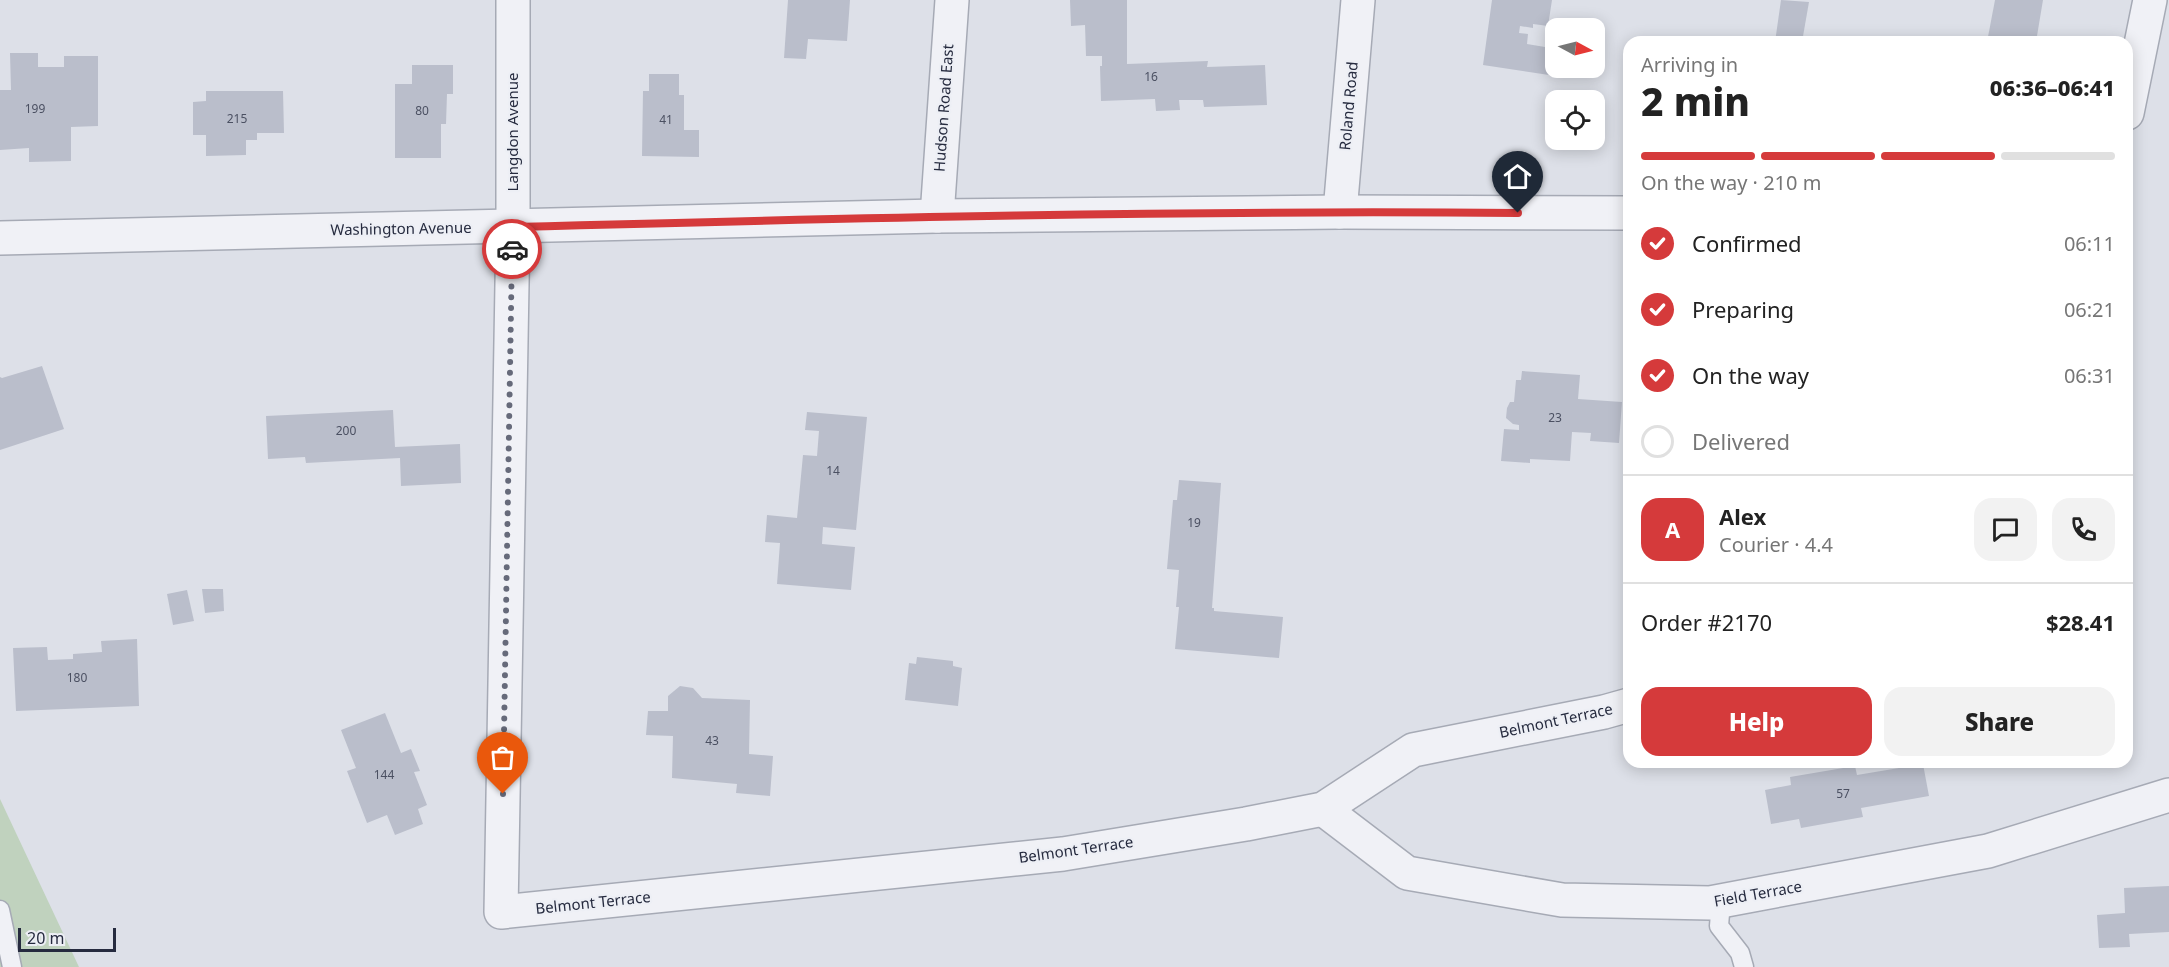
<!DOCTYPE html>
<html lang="en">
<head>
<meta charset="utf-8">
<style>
	body { margin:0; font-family:"Noto Sans",sans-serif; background:#f2f2f2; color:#222; height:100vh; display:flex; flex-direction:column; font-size:22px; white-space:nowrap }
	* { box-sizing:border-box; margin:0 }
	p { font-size:20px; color:#767676 }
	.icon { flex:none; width:33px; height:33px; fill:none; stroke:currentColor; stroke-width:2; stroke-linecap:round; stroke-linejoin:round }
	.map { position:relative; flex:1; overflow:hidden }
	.panel { position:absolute; left:1623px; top:36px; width:510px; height:732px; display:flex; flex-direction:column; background:#fff; border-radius:18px; box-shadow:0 3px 15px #0003 }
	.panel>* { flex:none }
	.needle { width:39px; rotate:97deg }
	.buttons { position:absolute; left:1545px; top:18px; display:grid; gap:12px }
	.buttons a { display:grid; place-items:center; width:60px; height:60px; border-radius:12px; background:#fff; box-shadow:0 3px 15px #0003; font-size:30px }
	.scale { position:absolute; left:18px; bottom:15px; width:98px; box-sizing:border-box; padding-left:6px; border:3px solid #262b3f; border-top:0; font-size:16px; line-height:21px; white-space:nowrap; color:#262b3f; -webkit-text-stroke:4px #edeff5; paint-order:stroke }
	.pin { position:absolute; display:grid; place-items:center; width:51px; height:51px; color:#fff; margin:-62px -26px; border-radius:50% 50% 50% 0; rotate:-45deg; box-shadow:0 0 6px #0007 }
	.pin .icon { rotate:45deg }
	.courier { position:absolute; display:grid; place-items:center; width:60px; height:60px; margin:-30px; border:4px solid #d53a3b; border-radius:50%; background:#fff; color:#222; box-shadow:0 2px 8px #0007 }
	.summary em { font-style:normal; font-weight:800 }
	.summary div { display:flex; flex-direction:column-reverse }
	.summary { display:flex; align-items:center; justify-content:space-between; height:102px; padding:0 18px }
	h1 { font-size:39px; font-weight:800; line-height:45px }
	.bar { display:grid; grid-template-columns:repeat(4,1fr); gap:9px 6px; align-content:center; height:72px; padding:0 18px }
	.bar i { height:8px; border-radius:4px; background:#e0e0e0 }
	.bar .current { background:#d53a3b }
	.bar p { grid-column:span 4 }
	.line { display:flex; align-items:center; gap:15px; padding:0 18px; border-top:2px solid #e0e0e0 }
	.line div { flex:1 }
	.round { display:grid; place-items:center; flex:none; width:63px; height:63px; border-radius:18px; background:#f2f2f2 }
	ol { padding:0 18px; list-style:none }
	li { display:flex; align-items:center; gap:18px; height:66px }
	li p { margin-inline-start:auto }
	li .icon { padding:6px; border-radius:50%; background:#d53a3b; color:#fff; stroke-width:4 }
	li:last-child { color:#767676 }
	li i { width:33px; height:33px; border:3px solid #e0e0e0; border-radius:50% }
	.button { display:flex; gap:12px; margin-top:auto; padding:12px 18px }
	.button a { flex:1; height:69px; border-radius:18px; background:#d53a3b; color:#fff; font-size:24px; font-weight:800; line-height:69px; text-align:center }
	.button a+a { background:#f2f2f2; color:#222 }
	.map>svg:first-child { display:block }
	.green { fill:#c0d2be }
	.building { fill:#babecb }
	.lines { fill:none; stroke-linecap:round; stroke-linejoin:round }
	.lane-casing { stroke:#a6aab5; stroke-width:21 }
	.street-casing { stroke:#a6aab5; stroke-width:36 }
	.lane { stroke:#f0f1f6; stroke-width:18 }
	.street { stroke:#f0f1f6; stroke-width:33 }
	.done { stroke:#666a7a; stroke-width:6; stroke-dasharray:0 10.8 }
	.route { stroke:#d53a3b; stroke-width:8 }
	.labels { text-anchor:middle; stroke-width:4.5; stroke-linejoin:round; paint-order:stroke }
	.number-label { font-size:12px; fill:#4b5062 }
	.street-label { font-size:15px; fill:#262b3f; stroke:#edeff5 }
</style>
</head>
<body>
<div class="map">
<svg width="2169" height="967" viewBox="0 0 2169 967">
	<rect width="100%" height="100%" fill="#dde0e8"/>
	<polygon class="green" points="0,799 79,967 0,967"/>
	<g class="building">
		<polygon points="788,0 850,0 847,41 808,39 806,59 784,58"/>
		<polygon points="1070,0 1127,0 1127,64 1208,61 1207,67 1265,65 1267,105 1204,107 1203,100 1179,100 1180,110 1156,111 1155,99 1101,101 1100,66 1102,66 1102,56 1086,56 1085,25 1071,26"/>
		<polygon points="1492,0 1552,0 1548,26 1533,24 1533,28 1520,26 1519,33 1528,34 1527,44 1545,47 1545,49 1556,51 1556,68 1570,68 1569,78 1483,65"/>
		<polygon points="1781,0 1809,2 1802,42 1775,42"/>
		<polygon points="1995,0 2043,0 2036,42 1987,42"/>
		<polygon points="10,53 38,53 38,67 64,67 64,56 98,56 98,126 71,127 71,161 29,162 29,148 0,150 0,90 11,90"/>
		<polygon points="412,65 453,65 453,94 447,94 446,124 441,124 441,158 395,158 395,84 412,84"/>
		<polygon points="649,74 679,74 679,95 684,95 684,130 699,130 699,157 642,156 643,91 649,91"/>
		<polygon points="206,91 283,91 284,133 257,133 257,140 246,140 246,155 206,156 206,135 193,135 193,102 206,101"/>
		<polygon points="42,366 64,429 0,450 0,377 2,378"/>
		<polygon points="1522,371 1580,375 1578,399 1622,402 1619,443 1590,441 1591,433 1572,432 1570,461 1530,459 1530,463 1501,461 1504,429 1519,430 1519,425 1513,424 1506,418 1507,408 1510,402 1514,402 1516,380 1521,380"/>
		<polygon points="393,410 395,447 460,444 461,483 401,486 400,458 306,463 305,457 268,459 266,416"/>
		<polygon points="807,412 867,417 856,530 823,527 822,544 855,547 851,590 777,584 780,543 765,542 767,515 797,518 803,455 817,456 819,431 805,430"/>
		<polygon points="1179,480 1221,483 1212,608 1214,608 1214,611 1283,617 1279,658 1175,649 1179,607 1176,607 1179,570 1167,569 1173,500 1177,500"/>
		<polygon points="202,589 223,589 224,611 205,613"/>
		<polygon points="187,590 194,621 173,625 167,594"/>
		<polygon points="137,639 139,706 16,711 13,648 47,647 48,660 73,659 73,654 102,652 101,641"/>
		<polygon points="917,657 953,661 953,666 962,668 958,706 905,700 909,663 916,664"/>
		<polygon points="680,686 693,688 702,698 750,700 749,754 773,756 770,796 736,793 737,784 672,778 673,736 646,735 648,711 668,711 668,696"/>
		<polygon points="385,713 401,753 411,749 420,771 414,772 427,805 418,809 423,824 395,835 387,815 367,823 347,771 356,768 341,730"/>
		<polygon points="1923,764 1929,796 1861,808 1863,817 1801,828 1799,819 1771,824 1765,790 1791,785 1790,777 1855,766 1857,775"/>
		<polygon points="2169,886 2169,932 2129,934 2130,947 2099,948 2097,915 2125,913 2124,888"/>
	</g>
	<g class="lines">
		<g class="lane-casing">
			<g id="lane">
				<polyline points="1721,901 1719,926 1740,953 1744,967"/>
				<polyline points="0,910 12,967"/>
			</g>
		</g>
		<g class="street-casing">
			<g id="street">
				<polyline points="513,0 513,227 501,912 1063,854 1246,824 1323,809 1413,750 1604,712 1629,705"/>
				<polyline points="2127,113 2150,0"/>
				<polyline points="1340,212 1358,0"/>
				<polyline points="937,216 952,0"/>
				<polyline points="0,238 937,216 1340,212 1629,213"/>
				<polyline points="1323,809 1407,873 1562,900 1710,903 1988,851 2169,795"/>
			</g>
		</g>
		<use href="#lane" class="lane"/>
		<use href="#street" class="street"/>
	</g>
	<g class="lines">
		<polyline class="done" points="503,794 512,249"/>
		<path class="route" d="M 512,249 L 513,227 C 848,218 1183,210 1518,213"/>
	</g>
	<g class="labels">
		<g class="number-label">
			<text x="1151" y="81">16</text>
			<text x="35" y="113">199</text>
			<text x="422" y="115">80</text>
			<text x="237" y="123">215</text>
			<text x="666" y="124">41</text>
			<text x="1555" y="422">23</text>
			<text x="346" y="435">200</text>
			<text x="833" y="475">14</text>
			<text x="1194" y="527">19</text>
			<text x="77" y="682">180</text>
			<text x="712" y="745">43</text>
			<text x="384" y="779">144</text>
			<text x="1843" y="798">57</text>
		</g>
		<g class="street-label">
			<text transform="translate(1349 106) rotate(-85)" y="5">Roland Road</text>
			<text transform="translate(944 108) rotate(-86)" y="5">Hudson Road East</text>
			<text transform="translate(513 132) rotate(-90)" y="5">Langdon Avenue</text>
			<text transform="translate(401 229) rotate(-1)" y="5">Washington Avenue</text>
			<text transform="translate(1556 721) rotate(-12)" y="5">Belmont Terrace</text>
			<text transform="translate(1076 850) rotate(-8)" y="5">Belmont Terrace</text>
			<text transform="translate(1758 894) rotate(-10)" y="5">Field Terrace</text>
			<text transform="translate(593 903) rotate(-6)" y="5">Belmont Terrace</text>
		</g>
	</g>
</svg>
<div class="buttons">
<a><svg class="needle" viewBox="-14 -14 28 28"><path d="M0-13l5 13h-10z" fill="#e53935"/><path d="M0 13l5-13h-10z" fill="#767676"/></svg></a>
<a><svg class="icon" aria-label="locate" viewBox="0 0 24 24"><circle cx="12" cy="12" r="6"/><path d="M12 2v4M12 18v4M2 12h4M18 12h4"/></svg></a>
</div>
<div class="scale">20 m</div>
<div class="pin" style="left:503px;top:794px;background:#ea580c"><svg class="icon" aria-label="bag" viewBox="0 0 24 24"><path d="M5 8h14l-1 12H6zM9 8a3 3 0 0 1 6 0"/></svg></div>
<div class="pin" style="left:1518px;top:213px;background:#1f2937"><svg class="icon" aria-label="home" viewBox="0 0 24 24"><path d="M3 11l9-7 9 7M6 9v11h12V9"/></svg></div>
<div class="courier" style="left:512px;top:249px"><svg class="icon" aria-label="car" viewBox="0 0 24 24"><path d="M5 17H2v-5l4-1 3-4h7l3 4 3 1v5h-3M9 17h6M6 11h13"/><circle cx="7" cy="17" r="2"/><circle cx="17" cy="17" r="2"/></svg></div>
<section class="panel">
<div class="summary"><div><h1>2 min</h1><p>Arriving in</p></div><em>06:36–06:41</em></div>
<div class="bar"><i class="current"></i><i class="current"></i><i class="current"></i><i></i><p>On the way · 210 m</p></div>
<ol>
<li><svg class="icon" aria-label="check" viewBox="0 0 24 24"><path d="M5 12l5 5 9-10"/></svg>Confirmed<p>06:11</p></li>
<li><svg class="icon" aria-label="check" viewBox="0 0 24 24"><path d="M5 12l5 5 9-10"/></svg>Preparing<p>06:21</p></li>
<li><svg class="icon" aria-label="check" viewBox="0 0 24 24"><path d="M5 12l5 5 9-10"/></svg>On the way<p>06:31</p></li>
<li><i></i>Delivered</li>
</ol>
<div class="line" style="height:108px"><b class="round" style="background:#d53a3b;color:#fff">A</b><div><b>Alex</b><p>Courier · 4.4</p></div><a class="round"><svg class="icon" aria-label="chat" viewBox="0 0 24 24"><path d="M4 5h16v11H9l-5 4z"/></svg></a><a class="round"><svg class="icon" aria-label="phone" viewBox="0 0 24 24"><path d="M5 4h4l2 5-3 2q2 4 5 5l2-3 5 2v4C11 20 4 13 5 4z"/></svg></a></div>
<div class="line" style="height:78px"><div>Order #2170</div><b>$28.41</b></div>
<div class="button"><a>Help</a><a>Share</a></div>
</section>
</div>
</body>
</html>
